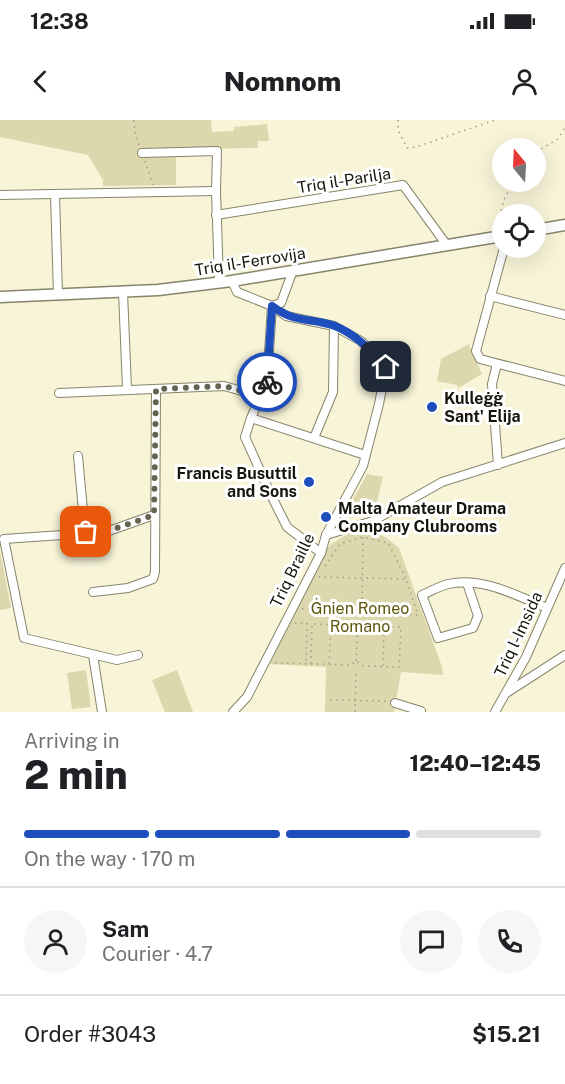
<!DOCTYPE html>
<html lang="en">
<head>
<meta charset="utf-8">
<style>
	body { margin:0; font-family:"Public Sans",sans-serif; background:#f6f6f6; color:#202124; height:100vh; display:flex; flex-direction:column; font-size:22px; white-space:nowrap }
	* { box-sizing:border-box; margin:0 }
	p { font-size:20px; color:#757577 }
	.icon { flex:none; width:33px; height:33px; fill:none; stroke:currentColor; stroke-width:2; stroke-linecap:round; stroke-linejoin:round }
	.map { position:relative; height:592px; overflow:hidden }
	.side { display:flex; flex-direction:column; background:#fff; flex:1 }
	.side>* { flex:none }
	.needle { width:39px; rotate:342deg }
	.controls { position:absolute; left:492px; top:18px; display:grid; gap:12px }
	.controls a { display:grid; place-items:center; width:54px; height:54px; border-radius:50%; background:#fff; box-shadow:0 6px 24px #0002; font-size:30px }
	.pin { position:absolute; display:grid; place-items:center; width:51px; height:51px; color:#fff; margin:-26px; border-radius:12px; box-shadow:0 3px 9px #0006 }
	.courier { position:absolute; display:grid; place-items:center; width:60px; height:60px; margin:-30px; border:4px solid #1d4ebb; border-radius:50%; background:#fff; color:#222; box-shadow:0 2px 8px #0007 }
	.summary em { font-style:normal; font-weight:800 }
	.summary div { display:flex; flex-direction:column-reverse }
	.summary { display:flex; align-items:center; justify-content:space-between; height:102px; padding:0 24px }
	h1 { font-size:39px; font-weight:800; line-height:45px }
	.bar { display:grid; grid-template-columns:repeat(4,1fr); gap:9px 6px; align-content:center; height:72px; padding:0 24px }
	.bar i { height:8px; border-radius:4px; background:#e0e0e0 }
	.bar .on { background:#1d4ebb }
	.bar p { grid-column:span 4 }
	.line { display:flex; align-items:center; gap:15px; padding:0 24px; border-top:2px solid #e0e0e0 }
	.line div { flex:1 }
	.round { display:grid; place-items:center; flex:none; width:63px; height:63px; border-radius:32px; background:#f6f6f6 }
	.status { display:flex; justify-content:space-between; align-items:center; height:42px; padding:0 30px; background:#fff; direction:ltr }
	.status svg { height:16px; fill:currentColor }
	header { display:flex; justify-content:space-between; align-items:center; height:78px; padding:0 24px; background:#fff; font-size:27px; font-weight:800 }
	.map>svg:first-child { display:block }
	.green { fill:#dcd7ad }
	.lines { fill:none; stroke-linecap:round; stroke-linejoin:round }
	.minor-casing { stroke:#86846a; stroke-width:10 }
	.secondary-casing { stroke:#86846a; stroke-width:13 }
	.path { stroke:#9f9c88; stroke-width:1.5; stroke-dasharray:1.5 4.5; stroke-linecap:butt }
	.minor { stroke:#fff; stroke-width:8 }
	.secondary { stroke:#fff; stroke-width:10 }
	.done { stroke:#656453; stroke-width:6; stroke-dasharray:0 10.8 }
	.route { stroke:#1d4ebb; stroke-width:8 }
	.poi-dot { fill:#1d4ebb; stroke:#fff; stroke-width:2 }
	.labels { text-anchor:middle; stroke-width:6; stroke-linejoin:round; paint-order:stroke }
	.street-label { font-size:16px; fill:#17160c; stroke:#fff }
	.poi-label { font-size:16px; font-weight:bold; fill:#17160c; stroke:#fff; text-anchor:start }
	.park-label { font-size:16px; fill:#60580f; stroke:#fff }
</style>
</head>
<body>
<div class="status"><b>12:38</b><svg viewBox="0 0 49 12"><path d="M0 12V9h3v3zM5 12V6h3v6zM10 12V3h3v9zM15 12V0h3v12zM26 1h20v11H26zM47 4h2v5h-2z"/></svg></div>
<header><svg class="icon" aria-label="back" viewBox="0 0 24 24"><path d="M15 5l-7 7 7 7"/></svg>Nomnom<svg class="icon" aria-label="person" viewBox="0 0 24 24"><circle cx="12" cy="8" r="4"/><path d="M4 21q1-7 8-7t8 7"/></svg></header>
<div class="map">
<svg width="565" height="592" viewBox="0 0 565 592">
	<rect width="100%" height="100%" fill="#f7f4d8"/>
	<g class="green">
		<polygon points="0,0 211,0 212,12 234,11 234,7 267,4 269,21 258,21 258,28 180,29 176,38 176,65 103,66 103,60 88,35 0,17"/>
		<polygon points="469,224 482,254 458,268 457,265 437,261 441,239"/>
		<polygon points="367,354 383,357 375,390 350,385"/>
		<path d="M 352,411 C 377,410 379,412 399,428 L 442,547 L 443,555 L 401,552 L 394,592 L 325,592 L 326,547 L 269,544 L 324,432 L 330,425 Z"/>
		<polygon points="0,431 11,488 0,490"/>
		<polygon points="86,550 91,587 72,589 67,553"/>
		<polygon points="177,550 179,555 193,592 165,592 152,560"/>
	</g>
	<g class="lines">
		<g class="minor-casing">
			<g id="minor">
				<polyline points="142,33 217,31 216,71 219,162"/>
				<polyline points="0,75 216,71"/>
				<polyline points="55,75 58,175"/>
				<polyline points="216,95 403,65 446,124"/>
				<polyline points="504,128 476,231 480,239 565,261"/>
				<polyline points="232,161 237,172 272,186 286,196 334,206 361,221 386,247 379,284 363,346 326,415 321,433 247,577 233,592"/>
				<polyline points="123,172 127,269"/>
				<polyline points="490,176 565,195"/>
				<polyline points="272,186 267,262 251,298 245,317 271,375 287,407 321,433"/>
				<polyline points="272,186 281,183 293,150"/>
				<polyline points="497,244 492,264 498,345"/>
				<polyline points="59,273 224,266 260,276"/>
				<polyline points="251,298 365,335"/>
				<polyline points="314,318 333,272 334,206"/>
				<polyline points="78,336 85,412"/>
				<polyline points="326,415 373,401 442,362 565,323"/>
				<path d="M 467,463 L 478,496 L 473,508 L 438,518 L 422,475 C 431,471 440,466 448,464 C 482,456 517,476 547,488"/>
				<polyline points="93,472 128,468 153,459 155,452 156,269"/>
				<polyline points="93,535 102,592"/>
				<polyline points="138,535 117,540 24,518 4,419 106,412 154,395"/>
				<polyline points="508,572 565,535"/>
				<polyline points="395,583 421,591"/>
				<polyline points="495,592 526,537 565,448"/>
			</g>
		</g>
		<g class="secondary-casing">
			<g id="secondary">
				<polyline points="536,110 565,105"/>
				<polyline points="0,177 158,170 232,161 502,116"/>
			</g>
		</g>
		<g class="path">
			<polyline points="134,0 135,12 139,25"/>
			<polyline points="398,0 398,10 407,28 416,27 495,0"/>
			<polyline points="536,32 558,19 565,7"/>
			<polyline points="145,41 153,65"/>
			<polyline points="496,108 505,77 514,62"/>
			<polyline points="325,446 340,424 363,417 388,423 406,458"/>
			<polyline points="302,489 418,495 406,459 317,457"/>
			<polyline points="362,491 363,418"/>
			<polyline points="295,503 307,503 306,544"/>
			<polyline points="356,541 358,507"/>
			<polyline points="275,543 280,543 350,545 356,541 364,546 399,547 401,507 312,504 311,544"/>
			<polyline points="329,544 331,506"/>
			<polyline points="383,546 384,507"/>
			<polyline points="330,580 386,581"/>
			<polyline points="355,592 356,550"/>
		</g>
		<use href="#minor" class="minor"/>
		<use href="#secondary" class="secondary"/>
	</g>
	<g class="lines">
		<polyline class="done" points="86,412 106,412 154,395 156,269 224,266 260,276 267,262"/>
		<path class="route" d="M 267,262 L 272,186 C 296,204 310,197 335,206 C 357,215 370,230 386,247"/>
	</g>
	<g class="poi-dot">
		<circle cx="432" cy="287" r="6"/>
		<circle cx="309" cy="362" r="6"/>
		<circle cx="326" cy="397" r="6"/>
	</g>
	<g class="labels">
		<g class="street-label">
			<text transform="translate(344 60) rotate(-9)" y="6">Triq il-Parilja</text>
			<text transform="translate(250 141) rotate(-9)" y="6">Triq il-Ferrovija</text>
			<text transform="translate(292 450) rotate(-64)" y="6">Triq Braille</text>
			<text transform="translate(518 514) rotate(-65)" y="6">Triq l-Imsida</text>
		</g>
		<g class="poi-label">
			<text x="444" y="284">Kulleġġ<tspan x="444" dy="18">Sant' Elija</tspan></text>
			<text x="297" y="359" text-anchor="end">Francis Busuttil<tspan x="297" dy="18">and Sons</tspan></text>
			<text x="338" y="394">Malta Amateur Drama<tspan x="338" dy="18">Company Clubrooms</tspan></text>
		</g>
		<g class="park-label">
			<text x="360" y="494">Ġnien Romeo<tspan x="360" dy="18">Romano</tspan></text>
		</g>
	</g>
</svg>
<div class="controls">
<a><svg class="needle" viewBox="-14 -14 28 28"><path d="M0-13l5 13h-10z" fill="#e53935"/><path d="M0 13l5-13h-10z" fill="#757577"/></svg></a>
<a><svg class="icon" aria-label="locate" viewBox="0 0 24 24"><circle cx="12" cy="12" r="6"/><path d="M12 2v4M12 18v4M2 12h4M18 12h4"/></svg></a>
</div>
<div class="pin" style="left:86px;top:412px;background:#ea580c"><svg class="icon" aria-label="bag" viewBox="0 0 24 24"><path d="M5 8h14l-1 12H6zM9 8a3 3 0 0 1 6 0"/></svg></div>
<div class="pin" style="left:386px;top:247px;background:#1f2937"><svg class="icon" aria-label="home" viewBox="0 0 24 24"><path d="M3 11l9-7 9 7M6 9v11h12V9"/></svg></div>
<div class="courier" style="left:267px;top:262px"><svg class="icon" aria-label="bike" viewBox="0 0 24 24"><circle cx="6" cy="16" r="4"/><circle cx="18" cy="16" r="4"/><path d="M6 16l4-8h5l3 8M10 8l3 8H6M13 5h3"/></svg></div>
</div>
<section class="side">
<div class="summary"><div><h1>2 min</h1><p>Arriving in</p></div><em>12:40–12:45</em></div>
<div class="bar"><i class="on"></i><i class="on"></i><i class="on"></i><i></i><p>On the way · 170 m</p></div>
<div class="line" style="height:108px"><a class="round"><svg class="icon" aria-label="person" viewBox="0 0 24 24"><circle cx="12" cy="8" r="4"/><path d="M4 21q1-7 8-7t8 7"/></svg></a><div><b>Sam</b><p>Courier · 4.7</p></div><a class="round"><svg class="icon" aria-label="chat" viewBox="0 0 24 24"><path d="M4 5h16v11H9l-5 4z"/></svg></a><a class="round"><svg class="icon" aria-label="phone" viewBox="0 0 24 24"><path d="M5 4h4l2 5-3 2q2 4 5 5l2-3 5 2v4C11 20 4 13 5 4z"/></svg></a></div>
<div class="line" style="height:78px"><div>Order #3043</div><b>$15.21</b></div>
</section>
</body>
</html>
